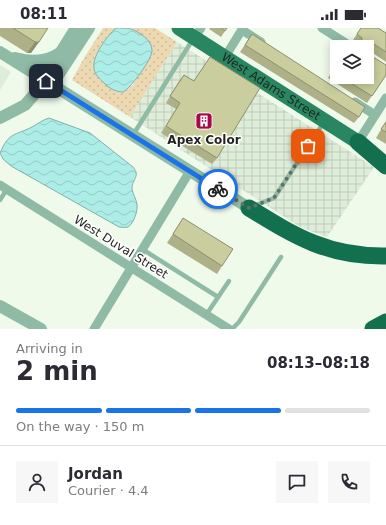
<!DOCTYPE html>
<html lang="en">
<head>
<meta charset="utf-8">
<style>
	body { margin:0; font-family:"DejaVu Sans",sans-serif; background:#f7f7f7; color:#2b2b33; height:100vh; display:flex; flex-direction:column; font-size:15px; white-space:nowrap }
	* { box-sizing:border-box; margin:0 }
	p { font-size:13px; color:#7c7c81 }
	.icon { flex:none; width:22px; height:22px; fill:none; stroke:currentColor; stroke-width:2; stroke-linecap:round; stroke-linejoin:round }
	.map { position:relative; height:301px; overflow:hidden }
	.panel { display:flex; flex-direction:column; background:#fff; flex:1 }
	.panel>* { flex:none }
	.tools { position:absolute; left:330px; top:12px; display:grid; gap:8px }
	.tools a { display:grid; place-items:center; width:44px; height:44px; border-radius:0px; background:#fff; box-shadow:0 2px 10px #0003; font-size:20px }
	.pin { position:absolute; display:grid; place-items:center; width:34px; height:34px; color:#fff; margin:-17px; border-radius:8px; box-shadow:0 2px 6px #0006 }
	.courier { position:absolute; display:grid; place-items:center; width:40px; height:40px; margin:-20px; border:3px solid #1a73e8; border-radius:50%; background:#fff; color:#222; box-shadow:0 1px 5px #0007 }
	.summary em { font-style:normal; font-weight:700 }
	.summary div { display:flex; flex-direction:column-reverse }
	.summary { display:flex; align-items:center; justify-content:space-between; height:68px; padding:0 16px }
	h1 { font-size:26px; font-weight:700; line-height:30px }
	.bar { display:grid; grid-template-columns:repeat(4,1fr); gap:6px 4px; align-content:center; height:48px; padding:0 16px }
	.bar i { height:5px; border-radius:3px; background:#e1e1e2 }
	.bar .active { background:#1a73e8 }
	.bar p { grid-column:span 4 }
	.line { display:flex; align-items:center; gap:10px; padding:0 16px; border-top:1px solid #e1e1e2 }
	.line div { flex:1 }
	.round { display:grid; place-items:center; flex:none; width:42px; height:42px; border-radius:0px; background:#f7f7f7 }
	.status { display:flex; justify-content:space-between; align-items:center; height:28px; padding:0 20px; background:#fff; direction:ltr }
	.status svg { height:11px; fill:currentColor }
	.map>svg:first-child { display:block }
	.built { fill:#deedd9 }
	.industrial { fill:url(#industrial-grid) }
	.grass { fill:url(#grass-dots) }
	.water { fill:url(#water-waves); stroke:#82b0ab }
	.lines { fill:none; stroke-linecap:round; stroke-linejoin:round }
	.service { stroke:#8fbaa5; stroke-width:4.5 }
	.minor { stroke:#8fbaa5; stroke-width:9 }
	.tertiary { stroke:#8fbaa5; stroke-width:12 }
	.primary { stroke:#288761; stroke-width:15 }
	.motorway { stroke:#12704e; stroke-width:17 }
	.wall { fill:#aeb087 }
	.shaded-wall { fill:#8d906e }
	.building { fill:#cacd9d; stroke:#8d906e }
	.done { stroke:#686e66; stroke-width:4; stroke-dasharray:0 7.2 }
	.route { stroke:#1a73e8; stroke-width:5 }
	.labels { text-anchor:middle; stroke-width:3; stroke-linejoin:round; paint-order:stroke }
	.street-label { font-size:12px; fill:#1f231e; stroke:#fff }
	.poi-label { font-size:12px; font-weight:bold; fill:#1f231e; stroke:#fff }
</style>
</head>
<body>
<div class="status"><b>08:11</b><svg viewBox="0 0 49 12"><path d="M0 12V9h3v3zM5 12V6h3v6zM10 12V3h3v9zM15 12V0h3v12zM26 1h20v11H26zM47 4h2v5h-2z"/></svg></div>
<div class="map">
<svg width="386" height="301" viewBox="0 0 386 301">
	<defs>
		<pattern id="industrial-grid" width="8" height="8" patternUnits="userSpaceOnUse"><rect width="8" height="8" fill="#deedd9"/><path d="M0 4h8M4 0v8" fill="none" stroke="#becbba"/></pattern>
		<pattern id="grass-dots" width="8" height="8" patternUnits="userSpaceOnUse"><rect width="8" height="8" fill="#ecd8b1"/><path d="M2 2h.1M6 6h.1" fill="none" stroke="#cab998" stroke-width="1.8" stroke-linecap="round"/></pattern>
		<pattern id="water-waves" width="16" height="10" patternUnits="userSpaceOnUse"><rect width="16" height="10" fill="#adede7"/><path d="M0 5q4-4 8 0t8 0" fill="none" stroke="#94cbc6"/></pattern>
	</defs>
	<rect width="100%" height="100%" fill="#effaeb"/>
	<polygon class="built" points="0,37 11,44 0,62"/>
	<polygon class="industrial" points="177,14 374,139 327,209 300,199 130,89"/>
	<path class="grass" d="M 103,0 L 117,0 C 111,4 106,10 102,16 C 99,21 95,27 94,33 C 91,48 107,60 120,64 L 133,57 L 150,28 L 146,10 L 130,0 L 155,0 L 177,14 L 130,89 L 72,52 L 84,30 Z"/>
	<g class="water">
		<path d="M 116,0 C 120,0 127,0 131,1 C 139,4 152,12 152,22 C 153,30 131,60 123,64 C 116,64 109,60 104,55 C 100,51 94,46 94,40 C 92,28 107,8 116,0 Z"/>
		<path d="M 49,90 L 90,105 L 133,139 C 141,149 132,150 132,161 C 133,166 136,171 137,176 C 138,183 134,195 128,199 C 125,200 122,199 119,199 L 11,138 L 3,131 L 0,125 C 9,104 14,108 32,99 C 38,96 42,92 49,90 Z"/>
	</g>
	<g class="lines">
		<g class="service">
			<polyline points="133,107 193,11"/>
			<polyline points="0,172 7,161"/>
			<polyline points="254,178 274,170 324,94"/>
			<polyline points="142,221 218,269"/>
			<polyline points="206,287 229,253"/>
			<polyline points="232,301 239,294 281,229"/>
		</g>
		<g class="minor">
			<polyline points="322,0 352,19"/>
			<polyline points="242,2 261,14"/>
			<polyline points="194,10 201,0"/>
			<polyline points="225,29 243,0"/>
			<polyline points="355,74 375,87"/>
			<polyline points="361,115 358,114 386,70"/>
			<polyline points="0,157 229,301"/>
			<polyline points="94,301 190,143"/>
		</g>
		<g class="tertiary">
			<polyline points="0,24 249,180"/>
			<path d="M 15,30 C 30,34 46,35 60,25"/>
			<polyline points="46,53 52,52 57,49 89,0"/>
			<polyline points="0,90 25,77 46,53 49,43 76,0"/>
			<polyline points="0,278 41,301"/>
		</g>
		<path class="primary" id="s1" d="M 179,0 L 358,114"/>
		<g class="motorway">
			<polyline points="358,114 386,138"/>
			<path d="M 249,180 C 296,209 329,229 386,228"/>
			<polyline points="373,301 386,294"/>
		</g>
	</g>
	<g class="wall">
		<polygon points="0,0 48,0 31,25 27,25 0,8"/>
		<polygon points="210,0 227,0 221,9 209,1"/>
		<polygon points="361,0 378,0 386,5 386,34 370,23 367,23 367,19 357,18 357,17 353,12"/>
		<polygon points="252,6 359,89 354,95 240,24"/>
		<polygon points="368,26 386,47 367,75 328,50 337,36 337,49 367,49"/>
		<polygon points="210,29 217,130 212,136 161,105 176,81 166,75 179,53 184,47 194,53"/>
		<polygon points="386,93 386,116 376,110"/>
		<polygon points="183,190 222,238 217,246 167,215"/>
	</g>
	<g class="shaded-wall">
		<polygon points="35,14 39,14 31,25 27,25"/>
		<polygon points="369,16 374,16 370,23 367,23 367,19 366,19"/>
	</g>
	<g class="building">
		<polygon points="13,0 48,0 39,14 35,14"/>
		<polygon points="221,0 227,0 225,3"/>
		<polygon points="361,0 378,0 386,5 386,24 374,16 369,16 366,19 349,19 351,16 357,18 361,16 362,10 357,6"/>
		<polygon points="252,6 365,79 359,89 245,17"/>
		<polygon points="367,24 368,26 386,37 386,47 372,68 341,49 367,49"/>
		<polygon points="210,29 260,60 217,130 166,98 180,75 170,68 184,47 194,53"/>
		<polygon points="337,37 337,46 333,44"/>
		<polygon points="386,94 386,104 381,101"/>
		<polygon points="183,190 233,221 222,238 173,206"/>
	</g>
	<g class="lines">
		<polyline class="done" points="218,161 249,180 274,170 308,118"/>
		<polyline class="route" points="46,53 218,161"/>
	</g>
	<defs>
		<g id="building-square" transform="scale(0.9)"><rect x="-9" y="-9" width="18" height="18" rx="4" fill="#a30a47" stroke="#fff"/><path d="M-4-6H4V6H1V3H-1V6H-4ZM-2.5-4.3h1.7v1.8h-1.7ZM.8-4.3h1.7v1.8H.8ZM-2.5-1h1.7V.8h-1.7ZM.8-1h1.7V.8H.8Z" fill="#fff"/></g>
	</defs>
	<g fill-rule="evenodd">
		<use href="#building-square" x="204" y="93"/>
	</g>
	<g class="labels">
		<g class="street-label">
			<text dy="4" stroke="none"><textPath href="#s1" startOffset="109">West Adams Street</textPath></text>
			<text transform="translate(121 219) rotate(32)" y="4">West Duval Street</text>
		</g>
		<g class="poi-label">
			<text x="204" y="116">Apex Color</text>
		</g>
	</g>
</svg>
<div class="tools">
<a><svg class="icon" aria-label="layers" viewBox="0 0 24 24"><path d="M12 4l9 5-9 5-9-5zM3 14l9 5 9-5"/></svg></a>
</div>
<div class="pin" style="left:308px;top:118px;background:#ea580c"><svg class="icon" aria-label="bag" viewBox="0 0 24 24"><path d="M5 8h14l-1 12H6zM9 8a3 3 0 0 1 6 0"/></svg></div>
<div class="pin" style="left:46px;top:53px;background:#1f2937"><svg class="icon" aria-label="home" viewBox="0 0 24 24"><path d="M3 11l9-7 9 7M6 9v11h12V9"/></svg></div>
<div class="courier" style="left:218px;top:161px"><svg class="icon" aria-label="bike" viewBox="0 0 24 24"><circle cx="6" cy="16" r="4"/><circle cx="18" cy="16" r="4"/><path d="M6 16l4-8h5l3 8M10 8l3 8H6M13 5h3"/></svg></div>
</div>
<section class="panel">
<div class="summary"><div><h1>2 min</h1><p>Arriving in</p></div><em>08:13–08:18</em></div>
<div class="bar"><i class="active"></i><i class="active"></i><i class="active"></i><i></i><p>On the way · 150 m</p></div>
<div class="line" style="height:72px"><a class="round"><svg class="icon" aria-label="person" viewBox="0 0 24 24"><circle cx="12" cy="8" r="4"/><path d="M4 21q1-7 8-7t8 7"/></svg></a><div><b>Jordan</b><p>Courier · 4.4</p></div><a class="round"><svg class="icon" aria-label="chat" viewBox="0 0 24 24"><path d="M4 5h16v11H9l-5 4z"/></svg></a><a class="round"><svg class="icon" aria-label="phone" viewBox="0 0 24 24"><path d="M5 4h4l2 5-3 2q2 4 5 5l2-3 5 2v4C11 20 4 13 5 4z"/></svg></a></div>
</section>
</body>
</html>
